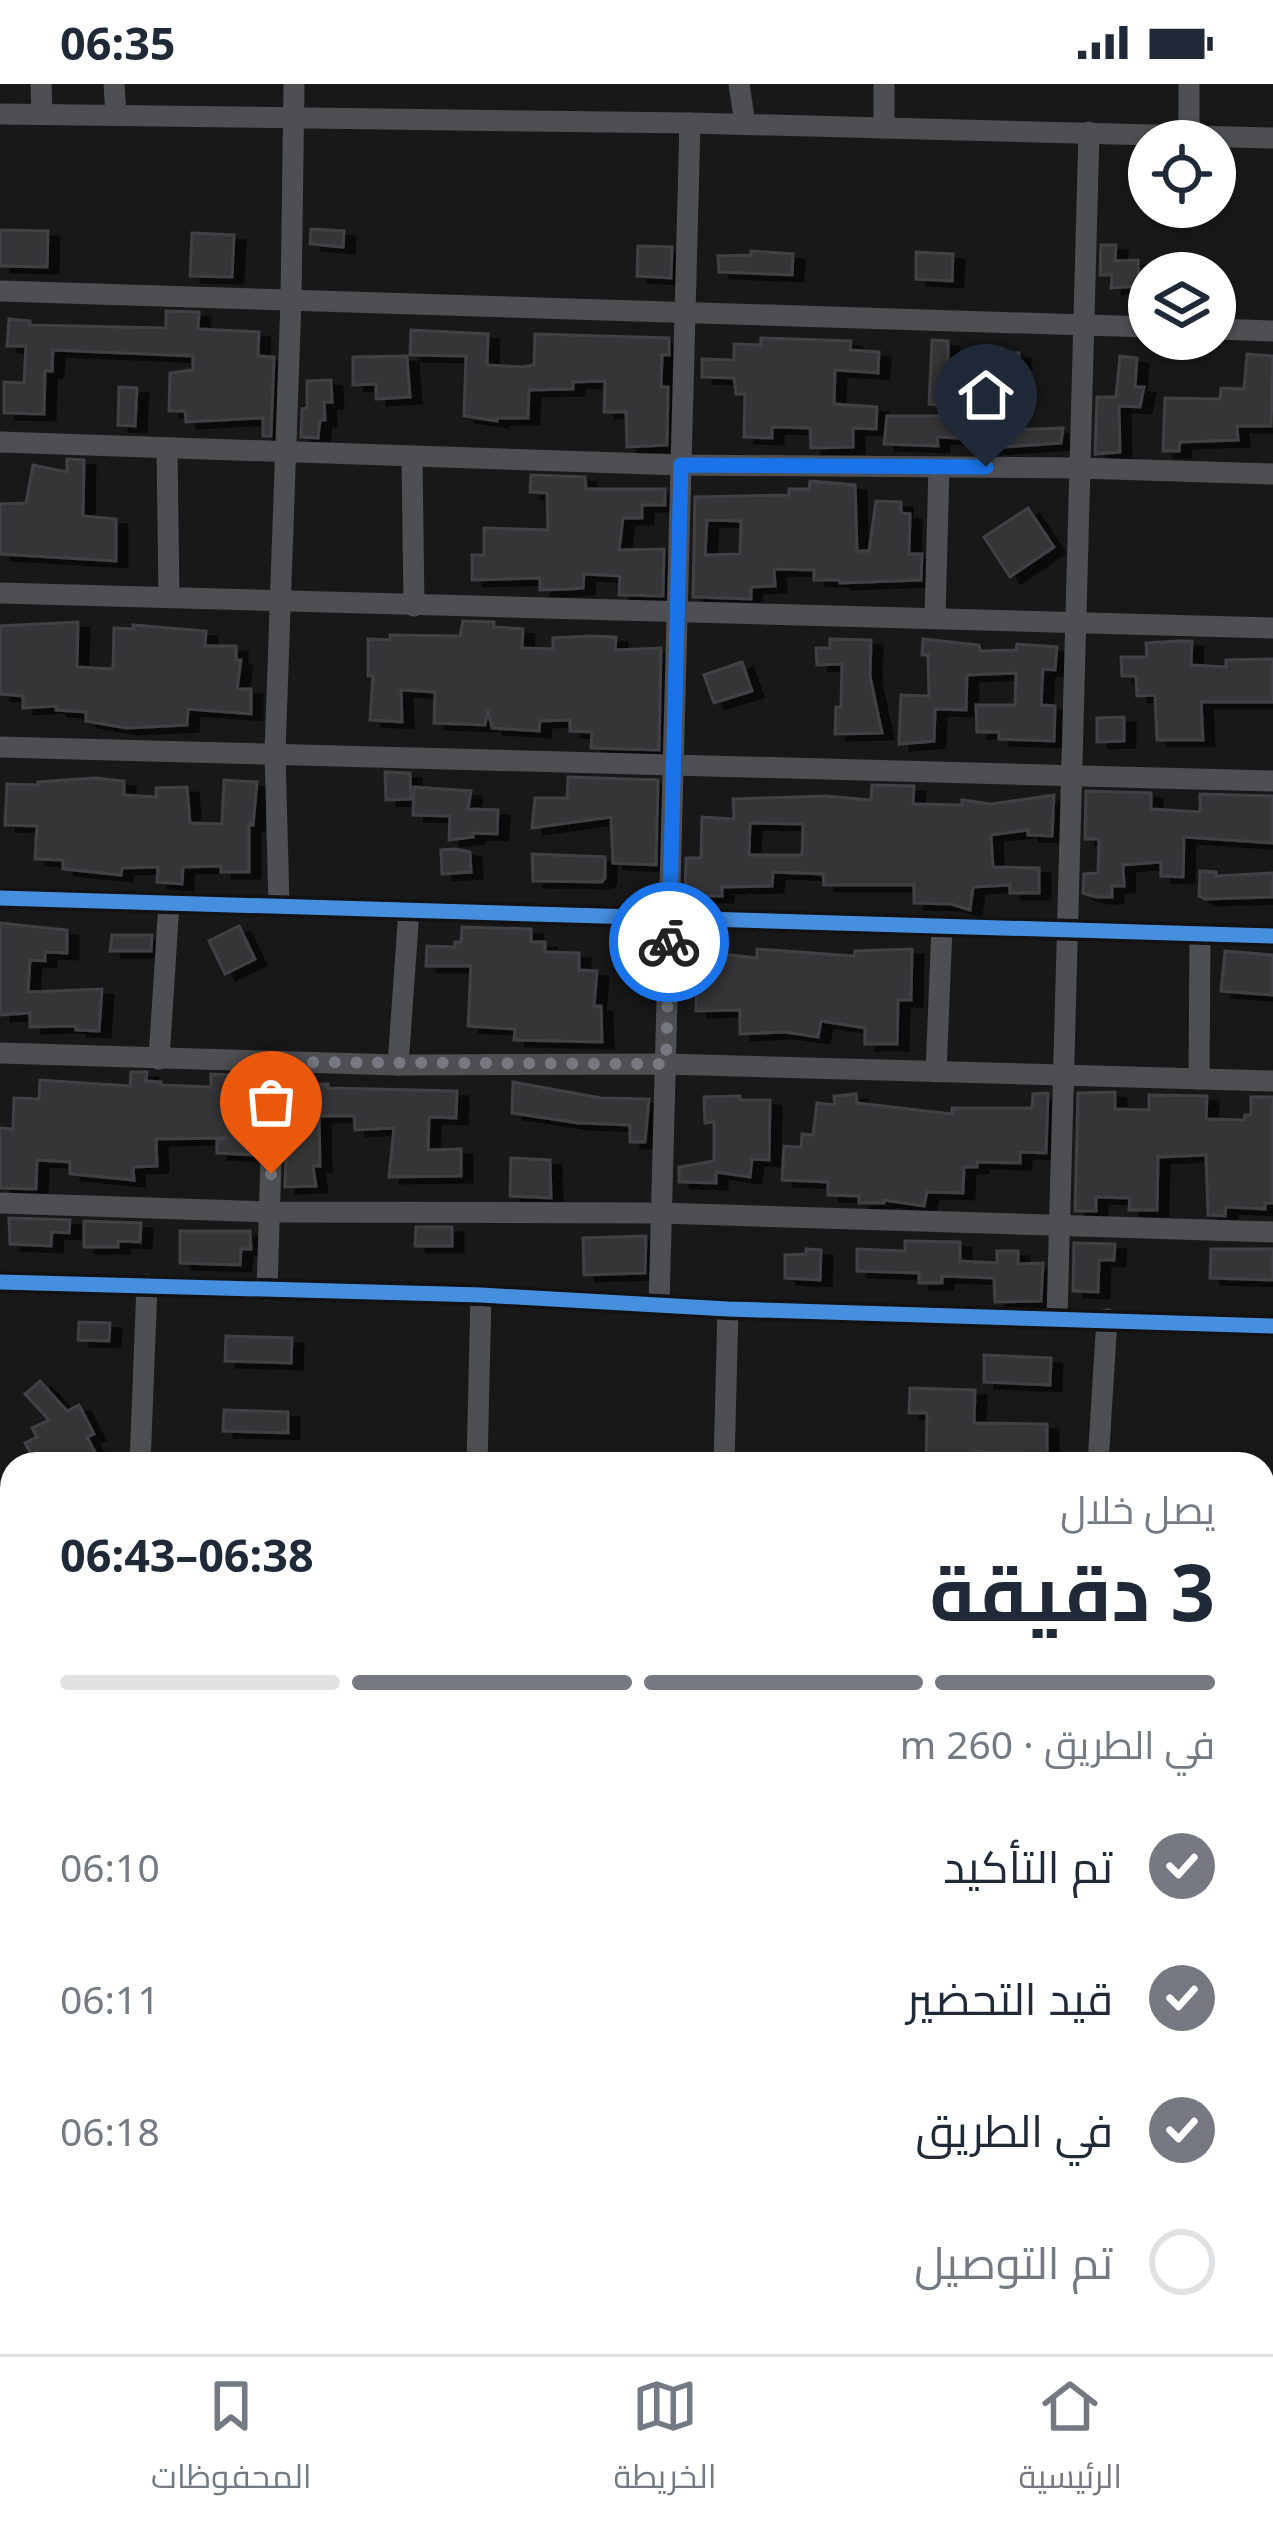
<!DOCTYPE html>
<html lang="ar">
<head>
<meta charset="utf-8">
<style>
	body { margin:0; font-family:"Noto Sans",Cairo,sans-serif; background:#f6f6f7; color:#1f2937; direction:rtl; height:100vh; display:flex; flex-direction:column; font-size:45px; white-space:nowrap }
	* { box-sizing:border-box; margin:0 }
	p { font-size:39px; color:#747a83 }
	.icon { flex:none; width:66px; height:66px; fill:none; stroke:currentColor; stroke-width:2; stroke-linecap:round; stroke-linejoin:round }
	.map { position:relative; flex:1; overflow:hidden; direction:ltr }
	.details { position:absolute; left:0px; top:1368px; width:1275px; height:903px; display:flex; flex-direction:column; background:#fff; border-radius:36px 36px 0 0; box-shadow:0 3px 9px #0004; direction:rtl }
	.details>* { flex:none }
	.buttons { position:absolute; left:1128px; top:36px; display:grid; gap:24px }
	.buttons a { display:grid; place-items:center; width:108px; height:108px; border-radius:50%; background:#fff; box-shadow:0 3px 9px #0004; font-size:60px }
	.pin { position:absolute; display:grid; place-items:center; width:102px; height:102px; color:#fff; margin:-123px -51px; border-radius:50% 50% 50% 0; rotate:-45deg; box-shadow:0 0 12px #0007 }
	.pin .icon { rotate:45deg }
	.courier { position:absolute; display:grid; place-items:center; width:120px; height:120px; margin:-60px; border:9px solid #1a73e8; border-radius:50%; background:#fff; color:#222; box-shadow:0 3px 15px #0007 }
	.summary em { font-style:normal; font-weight:700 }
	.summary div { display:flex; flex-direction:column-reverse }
	.summary { display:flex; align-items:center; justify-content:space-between; height:204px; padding:0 60px }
	h1 { font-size:78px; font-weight:700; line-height:90px }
	.bar { display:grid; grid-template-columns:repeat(4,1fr); gap:18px 12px; align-content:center; height:144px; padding:0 60px }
	.bar i { height:15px; border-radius:9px; background:#e0e1e3 }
	.bar .on { background:#767981 }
	.bar p { grid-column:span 4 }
	ol { padding:0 60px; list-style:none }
	li { display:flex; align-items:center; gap:36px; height:132px }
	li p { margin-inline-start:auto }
	li .icon { padding:12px; border-radius:50%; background:#767981; color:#fff; stroke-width:4 }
	li:last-child { color:#747a83 }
	li i { width:66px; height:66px; border:6px solid #e0e1e3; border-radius:50% }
	.status { display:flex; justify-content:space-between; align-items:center; height:84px; padding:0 60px; background:#fff; direction:ltr }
	.status svg { height:33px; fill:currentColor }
	.menu { display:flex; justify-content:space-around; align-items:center; height:168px; border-top:3px solid #e0e1e3; background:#fff; font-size:33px; color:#747a83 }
	.menu a { display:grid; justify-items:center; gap:6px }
	.menu .on { color:#767981 }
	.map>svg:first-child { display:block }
	.building { fill:#363637; stroke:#404144; stroke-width:3; fill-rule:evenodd; filter:url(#shadow) }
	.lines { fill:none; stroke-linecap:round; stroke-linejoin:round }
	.minor { stroke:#4d4f52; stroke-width:21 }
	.cycleway-casing { stroke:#121214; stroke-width:22 }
	.cycleway { stroke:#468fdf; stroke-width:15 }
	.done { stroke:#767981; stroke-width:12; stroke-dasharray:0 21.6 }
	.route { stroke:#1a73e8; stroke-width:15 }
</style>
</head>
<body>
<div class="status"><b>06:35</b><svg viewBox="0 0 49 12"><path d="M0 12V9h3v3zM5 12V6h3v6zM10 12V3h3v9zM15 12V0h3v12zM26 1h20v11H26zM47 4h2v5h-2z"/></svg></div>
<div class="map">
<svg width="1273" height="2270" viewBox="0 0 1273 2270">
	<defs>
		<filter id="shadow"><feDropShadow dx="11" dy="6" stdDeviation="0" flood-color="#0009"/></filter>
	</defs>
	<rect width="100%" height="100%" fill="#181818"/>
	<g class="building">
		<polygon points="311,145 344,147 343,163 310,160"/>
		<polygon points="0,146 48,147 47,183 0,182"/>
		<polygon points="192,149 234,151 232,193 190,192"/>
		<polygon points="1101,161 1116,161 1115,177 1138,176 1139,202 1111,204 1112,191 1100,191"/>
		<polygon points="638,162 672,163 671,194 637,192"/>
		<polygon points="751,167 793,170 792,191 719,188 718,172 751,171"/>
		<polygon points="916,168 953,170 952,197 916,195"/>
		<polygon points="166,227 199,228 198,245 259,248 258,272 274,273 271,352 263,352 263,334 186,338 185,327 169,327 170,289 193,286 193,272 53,266 52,287 45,287 44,330 4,329 4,298 24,299 26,262 7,262 9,235 30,237 30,241 166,244"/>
		<polygon points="411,246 488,250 487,281 523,283 534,281 535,250 669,254 669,271 662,271 661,303 668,303 667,361 627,363 626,328 604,328 605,297 573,298 573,305 529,306 528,334 497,334 497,337 464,332 466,272 410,271"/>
		<polygon points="761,254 851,257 850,266 879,268 878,289 835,286 834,320 877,323 876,345 853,344 853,363 811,364 810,344 772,343 772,354 744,353 745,310 736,310 734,294 702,293 702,275 734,276 734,260 761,261"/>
		<polygon points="932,256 948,257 948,303 943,302 942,321 929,320"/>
		<polygon points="1001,269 1019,269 1019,309 1007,309 1005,346 1063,344 1061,359 976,365 976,355 937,353 938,362 884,360 887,332 940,332 940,325 990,326 990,297 1000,297"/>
		<polygon points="1247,270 1273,272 1271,342 1237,342 1238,356 1180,358 1179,367 1163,367 1165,314 1220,315 1221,304 1244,305"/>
		<polygon points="407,272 410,313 376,315 376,300 353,301 353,273"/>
		<polygon points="1120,272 1137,274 1135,303 1144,303 1140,323 1119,322 1120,368 1095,370 1097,313 1116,313"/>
		<polygon points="331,296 332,318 324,318 325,336 320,336 318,354 301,353 302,325 307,324 307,297"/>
		<polygon points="119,303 137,304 135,342 118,341"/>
		<polygon points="67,375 84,376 83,432 116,435 116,477 0,470 0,420 26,419 33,381 67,388"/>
		<polygon points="531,391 585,393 586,405 665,405 665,421 642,421 642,434 623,434 619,466 664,465 663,512 619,511 620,492 584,490 583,504 571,505 540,506 540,494 472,496 472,471 484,471 484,444 548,446 547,409 530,408"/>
		<path d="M 810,397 L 855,401 L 857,467 L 869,467 L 876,417 L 901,418 L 901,429 L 910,430 L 909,470 L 922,470 L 921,496 L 840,499 L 839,496 L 814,496 L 814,486 L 774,485 L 775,502 L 751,503 L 751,515 L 693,513 L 695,413 L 789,411 L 789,405 L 809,405 ZM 707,436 L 741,437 L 740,470 L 705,471 Z"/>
		<polygon points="1028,424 1054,463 1010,493 984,453"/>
		<polygon points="463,537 494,538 494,543 523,545 522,564 553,565 553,554 590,552 616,553 615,566 661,564 659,666 591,664 592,648 570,647 570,636 540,637 539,647 492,644 488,626 485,641 434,639 435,608 401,606 402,638 370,636 373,592 368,592 368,555 390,556 390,551 460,552"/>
		<polygon points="78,538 77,583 113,585 114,544 134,545 133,541 206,547 205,562 236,562 236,576 241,576 237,605 251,605 251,630 188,625 187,641 126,644 86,637 86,628 56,626 56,622 23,624 23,612 0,610 0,542"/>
		<polygon points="830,555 871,556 870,592 882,649 835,650 836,623 841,623 842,580 817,581 816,564 830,564"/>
		<polygon points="923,555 979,561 980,567 1016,566 1017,560 1057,563 1055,586 1043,585 1042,602 1041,621 1055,622 1054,657 999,655 999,648 977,648 976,621 1015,621 1016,589 967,591 966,626 935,625 934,657 899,660 901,611 929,612 928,571 922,571"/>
		<polygon points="1179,557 1192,557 1191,581 1226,583 1226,576 1273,575 1273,618 1201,618 1203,656 1157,656 1155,611 1137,612 1136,592 1122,592 1121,573 1147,573 1146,559"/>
		<polygon points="742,578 752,607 714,619 704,591"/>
		<polygon points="1124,633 1124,657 1097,658 1097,634"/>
		<polygon points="385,688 410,689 411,715 386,716"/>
		<polygon points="568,693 658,696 656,781 613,779 611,733 532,744 535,714 567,714"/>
		<polygon points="94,694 124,697 124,711 156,713 156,704 187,703 190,739 222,740 224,696 257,698 253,741 249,740 249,788 221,788 221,782 183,783 182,800 157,798 158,783 122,784 121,791 63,785 63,776 35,775 37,742 5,741 7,700 38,701 38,698"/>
		<path d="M 872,701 L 914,702 L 913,720 L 962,721 L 962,716 L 991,720 L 1054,711 L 1052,752 L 1028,751 L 1028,746 L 991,751 L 993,783 L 1039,784 L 1039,809 L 1010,809 L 1010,801 L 973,803 L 970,826 L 951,820 L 914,819 L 914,801 L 824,801 L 823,790 L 773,788 L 772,802 L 722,803 L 722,812 L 685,812 L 686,774 L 701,774 L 702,733 L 734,735 L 733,715 L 826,712 L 871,716 ZM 750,739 L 803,740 L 802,771 L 749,771 Z"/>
		<polygon points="414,703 471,707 468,725 498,726 497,750 473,749 473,753 449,756 450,732 413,731"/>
		<polygon points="1086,707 1151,709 1151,725 1200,728 1200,710 1273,712 1273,759 1184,753 1183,793 1161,792 1161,778 1123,781 1124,802 1112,802 1112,813 1096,813 1083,809 1084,790 1098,789 1099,755 1085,755"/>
		<polygon points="456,765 470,768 471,788 442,790 441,766"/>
		<polygon points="532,770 605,773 605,794 602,798 533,797"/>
		<polygon points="1200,787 1216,788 1216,792 1273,789 1273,813 1205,815 1199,812"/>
		<polygon points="0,839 67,846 67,869 45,868 45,877 30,876 28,908 102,905 99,947 76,946 76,942 30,943 30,929 0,931"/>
		<polygon points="239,842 255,875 225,890 209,857"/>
		<polygon points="462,843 531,845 531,858 545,858 545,868 579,869 579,886 597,887 594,922 601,922 602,958 514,956 515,945 468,942 471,882 426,882 427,862 455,863 455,858 461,858"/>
		<polygon points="112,851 152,851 151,867 110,867"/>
		<polygon points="757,865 854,872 855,867 912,865 911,916 898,916 897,960 865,960 865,944 821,937 818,953 785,948 740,950 740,926 696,927 697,898 682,897 684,866 757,874"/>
		<polygon points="1225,867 1273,871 1273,911 1221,907"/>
		<polygon points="131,988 147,988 146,997 161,998 161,1001 211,1003 211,990 254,992 251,1056 257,1056 256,1071 217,1069 217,1057 228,1054 156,1055 157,1082 133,1083 134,1096 70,1090 70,1078 37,1076 36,1105 0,1104 0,1044 13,1045 14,1014 39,1015 40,996 130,1002"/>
		<polygon points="513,998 601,1014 649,1015 645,1058 630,1058 630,1041 578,1039 512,1029"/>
		<polygon points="328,1000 328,1004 457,1007 456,1034 429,1033 428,1066 461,1065 461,1092 389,1093 394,1044 355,1046 354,1032 319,1032 320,1082 313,1082 316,1102 285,1103 288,1001"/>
		<polygon points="1115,1008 1115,1025 1149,1026 1149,1011 1207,1012 1206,1035 1244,1036 1245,1031 1251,1031 1251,1013 1273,1013 1273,1119 1265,1119 1265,1125 1226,1123 1225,1132 1208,1131 1206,1071 1158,1073 1157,1126 1129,1126 1130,1114 1096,1113 1096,1127 1075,1127 1078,1009"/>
		<polygon points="1048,1009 1046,1069 1020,1068 1020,1079 977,1078 977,1083 964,1083 963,1109 927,1108 924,1122 884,1116 884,1119 859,1119 859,1112 828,1111 828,1098 782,1096 784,1062 801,1063 802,1050 813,1051 817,1019 835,1021 834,1012 856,1010 857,1019 952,1030 952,1024 1032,1024 1033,1010"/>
		<polygon points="740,1012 740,1016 770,1016 769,1076 752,1075 750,1093 716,1088 716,1099 679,1098 679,1083 714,1077 714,1038 705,1039 704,1013"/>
		<polygon points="511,1074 550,1076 551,1114 510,1112"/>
		<polygon points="9,1134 70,1136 69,1149 52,1148 51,1162 10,1160"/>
		<polygon points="84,1137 141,1139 140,1158 118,1157 118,1163 84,1163"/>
		<polygon points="416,1143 452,1143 452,1162 415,1162"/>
		<polygon points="180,1147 250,1147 251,1165 241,1165 240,1181 180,1179"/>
		<polygon points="646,1152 645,1189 584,1191 583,1154"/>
		<polygon points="905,1157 960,1158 960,1177 997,1179 997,1167 1018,1167 1018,1180 1043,1179 1041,1217 995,1218 994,1194 942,1192 942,1199 919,1199 919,1189 857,1187 857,1165 905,1167"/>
		<polygon points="1074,1159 1115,1160 1114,1176 1099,1176 1098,1208 1073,1207"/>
		<polygon points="806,1165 821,1166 820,1196 785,1194 785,1171 806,1170"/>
		<polygon points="1211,1165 1273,1165 1273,1196 1210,1194"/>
		<polygon points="79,1238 110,1239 109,1257 78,1256"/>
		<polygon points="226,1252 292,1254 291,1279 225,1277"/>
		<polygon points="984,1271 1051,1274 1050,1301 984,1298"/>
		<polygon points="40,1297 67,1327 79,1321 94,1350 87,1353 101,1380 36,1380 25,1359 37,1353 32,1344 49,1336 25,1310"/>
		<polygon points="910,1304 975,1306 974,1339 1047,1340 1047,1370 973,1368 973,1380 926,1380 927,1329 909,1329"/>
		<polygon points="224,1326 288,1328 288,1349 223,1347"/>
	</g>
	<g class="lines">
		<g class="minor">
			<polyline points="41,0 42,30"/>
			<polyline points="114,0 116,31"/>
			<polyline points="739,0 745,40"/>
			<polyline points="884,0 884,44"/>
			<polyline points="0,30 690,39 1273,54"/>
			<polyline points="1189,51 1189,0"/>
			<polyline points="0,207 1149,243"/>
			<polyline points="1215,245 1273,247"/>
			<polyline points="0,358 681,381 1079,384 1273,390"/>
			<polyline points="167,365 169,513"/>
			<polyline points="412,373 414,522"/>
			<polyline points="0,509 1273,544"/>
			<polyline points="935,534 939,383"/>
			<polyline points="0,663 1273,697"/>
			<polyline points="0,814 1273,852"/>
			<polyline points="279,822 275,668 291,216 294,0"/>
			<polyline points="0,969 398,981 666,980 1273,997"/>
			<polyline points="159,975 169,819"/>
			<polyline points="398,981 409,826"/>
			<polyline points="936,988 942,843"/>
			<polyline points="1199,995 1200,850"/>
			<polyline points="0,1119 270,1128 661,1129 1273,1148"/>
			<polyline points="0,1198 481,1211 728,1225 1273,1242"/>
			<polyline points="267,1206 274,978"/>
			<polyline points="659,1221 690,39"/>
			<polyline points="1057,1233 1089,48"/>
			<polyline points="140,1380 147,1201"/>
			<polyline points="477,1380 481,1211"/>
			<polyline points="724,1380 728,1225"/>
			<polyline points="1098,1380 1107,1235"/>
			<polyline points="0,1442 12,1442"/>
			<polyline points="1263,1576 1273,1576"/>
			<polyline points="0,1706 12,1706 12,1845"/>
			<polyline points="1263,1739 1273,1739"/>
			<polyline points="0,1889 12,1889"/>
			<polyline points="1263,1894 1273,1894"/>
			<polyline points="0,1937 12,1937"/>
			<polyline points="0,2032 12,2032"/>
			<polyline points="1263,2048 1273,2049"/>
			<polyline points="0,2086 12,2087"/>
			<polyline points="0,2156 12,2157"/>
			<polyline points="1263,2199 1273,2199"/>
			<polyline points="108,2270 108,2259"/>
			<polyline points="456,2270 457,2259"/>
			<polyline points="763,2270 763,2259"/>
			<polyline points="1067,2270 1068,2259"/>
		</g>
		<g class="cycleway-casing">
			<g id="cycleway">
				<polyline points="0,814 1273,852"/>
				<polyline points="0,1198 481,1211 728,1225 1273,1242"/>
			</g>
		</g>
		<use href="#cycleway" class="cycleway"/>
	</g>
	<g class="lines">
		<polyline class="done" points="271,1090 274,978 666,980 669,858"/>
		<polyline class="route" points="669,858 681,381 986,383"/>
	</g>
</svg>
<div class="buttons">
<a><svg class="icon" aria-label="locate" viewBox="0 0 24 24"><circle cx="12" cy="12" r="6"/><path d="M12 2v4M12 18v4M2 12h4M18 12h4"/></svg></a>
<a><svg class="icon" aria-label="layers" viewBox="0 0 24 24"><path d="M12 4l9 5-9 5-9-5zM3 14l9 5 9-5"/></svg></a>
</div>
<div class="pin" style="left:271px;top:1090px;background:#ea580c"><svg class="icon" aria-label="bag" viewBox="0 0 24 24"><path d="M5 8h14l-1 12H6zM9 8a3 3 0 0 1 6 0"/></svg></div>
<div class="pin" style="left:986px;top:383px;background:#1f2937"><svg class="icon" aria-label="home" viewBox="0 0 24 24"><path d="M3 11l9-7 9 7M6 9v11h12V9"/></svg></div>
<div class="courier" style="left:669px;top:858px"><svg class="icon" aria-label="bike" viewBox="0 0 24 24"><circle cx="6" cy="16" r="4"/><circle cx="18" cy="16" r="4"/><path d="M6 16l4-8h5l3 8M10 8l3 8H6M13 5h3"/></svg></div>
<section class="details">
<div class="summary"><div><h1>3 دقيقة</h1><p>يصل خلال</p></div><em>06:38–06:43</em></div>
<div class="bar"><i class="on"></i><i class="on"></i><i class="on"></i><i></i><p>في الطريق · 260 m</p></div>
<ol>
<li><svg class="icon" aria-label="check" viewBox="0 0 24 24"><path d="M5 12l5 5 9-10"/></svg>تم التأكيد<p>06:10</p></li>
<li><svg class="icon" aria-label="check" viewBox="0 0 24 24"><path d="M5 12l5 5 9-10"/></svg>قيد التحضير<p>06:11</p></li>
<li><svg class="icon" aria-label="check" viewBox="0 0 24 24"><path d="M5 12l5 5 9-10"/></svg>في الطريق<p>06:18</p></li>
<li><i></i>تم التوصيل</li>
</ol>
</section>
</div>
<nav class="menu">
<a class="on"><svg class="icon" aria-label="home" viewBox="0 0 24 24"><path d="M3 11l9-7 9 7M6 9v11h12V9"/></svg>الرئيسية</a>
<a><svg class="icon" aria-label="map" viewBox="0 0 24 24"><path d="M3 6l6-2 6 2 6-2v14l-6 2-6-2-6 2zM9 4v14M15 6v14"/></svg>الخريطة</a>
<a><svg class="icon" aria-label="saved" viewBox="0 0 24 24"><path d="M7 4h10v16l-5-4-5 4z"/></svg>المحفوظات</a>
</nav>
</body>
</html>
